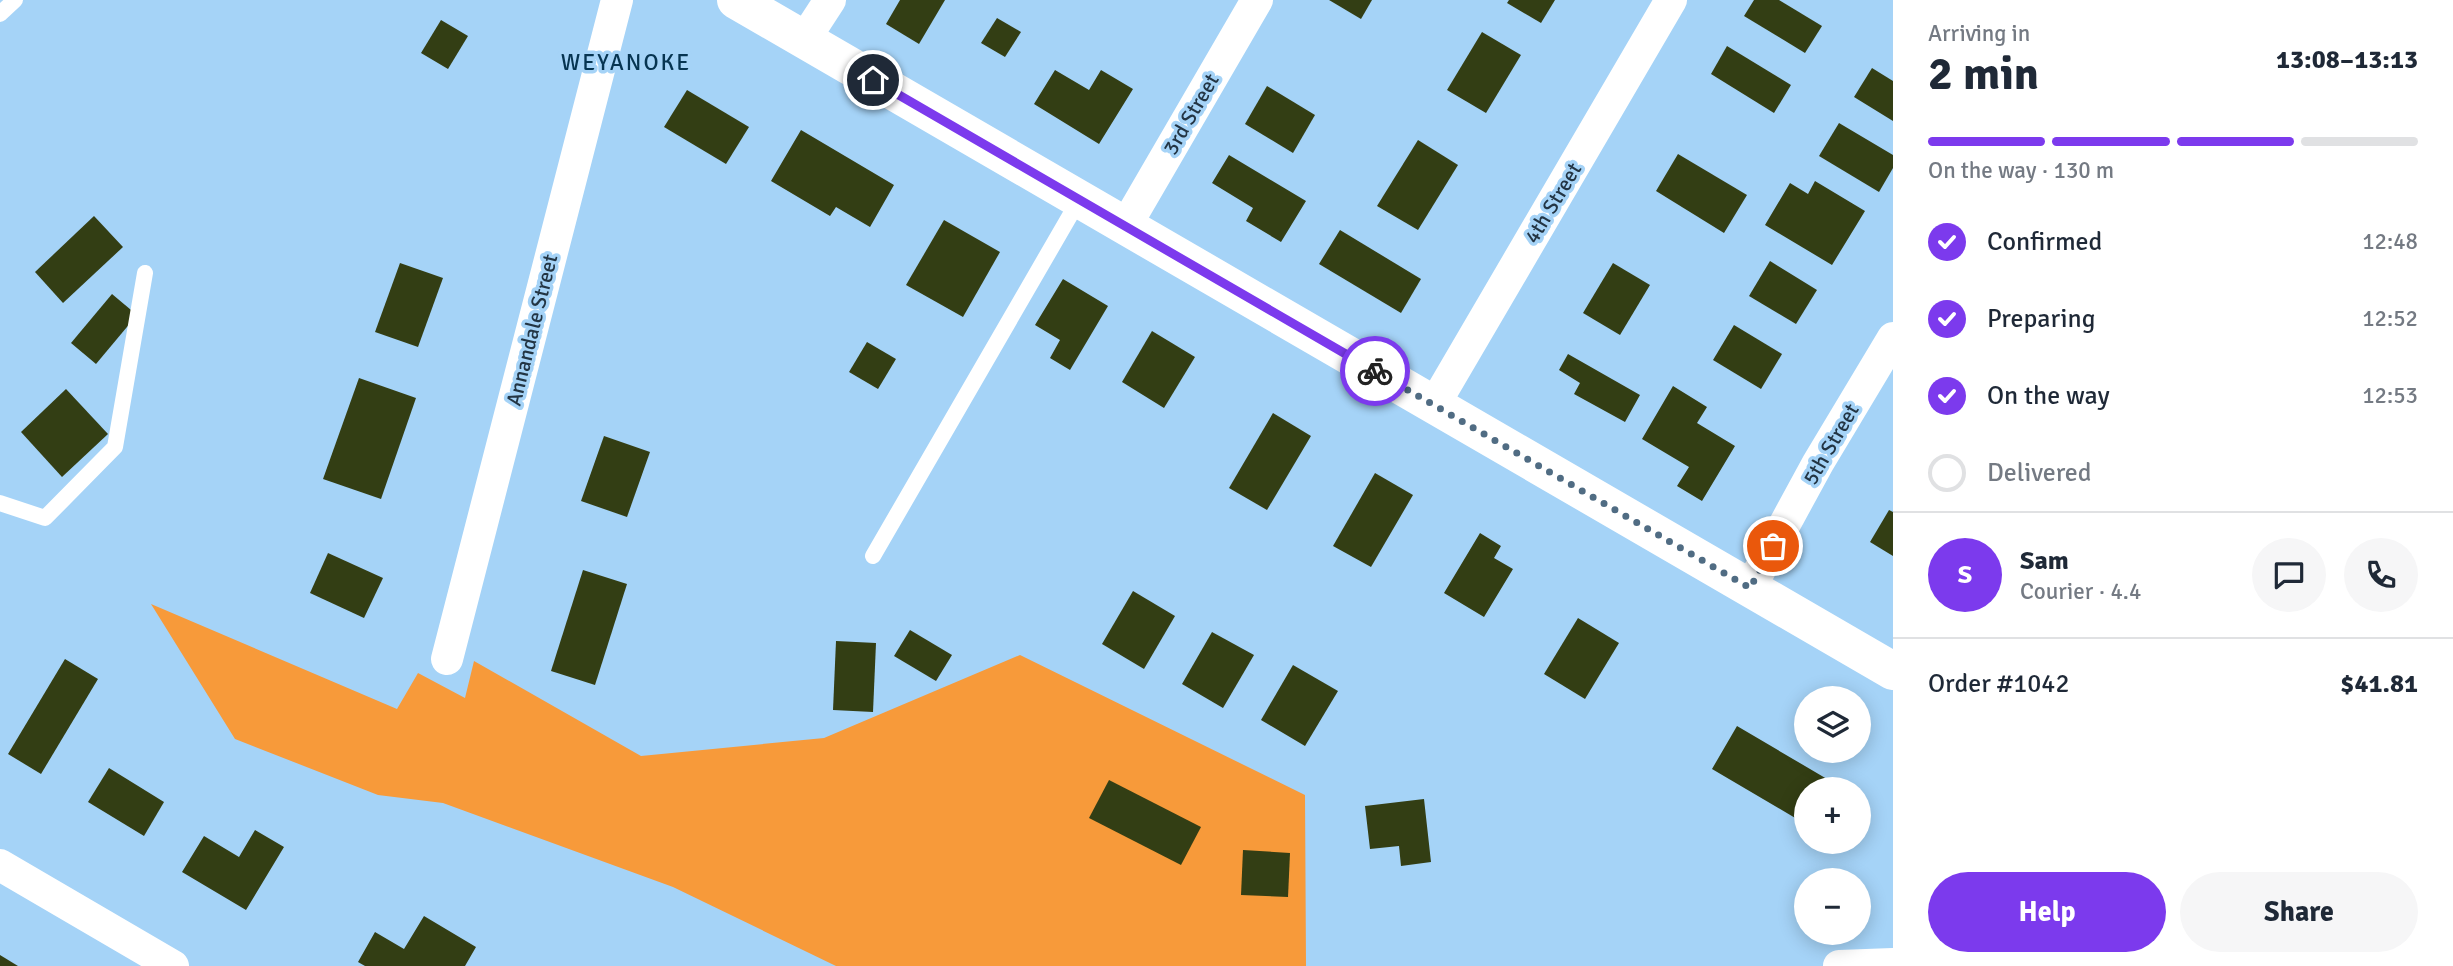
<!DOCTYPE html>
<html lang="en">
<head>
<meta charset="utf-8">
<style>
	body { margin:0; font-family:Signika,sans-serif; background:#f6f6f7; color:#1f2937; height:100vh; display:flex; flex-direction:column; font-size:26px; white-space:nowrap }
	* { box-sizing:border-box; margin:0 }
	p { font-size:23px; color:#747a83 }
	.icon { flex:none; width:38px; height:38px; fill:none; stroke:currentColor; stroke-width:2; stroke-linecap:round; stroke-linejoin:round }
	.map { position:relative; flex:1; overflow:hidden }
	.details { display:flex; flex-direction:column; background:#fff; width:560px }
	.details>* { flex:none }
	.tools { position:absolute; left:1794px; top:686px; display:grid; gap:14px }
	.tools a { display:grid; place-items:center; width:77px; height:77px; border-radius:50%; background:#fff; box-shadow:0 4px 18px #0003; font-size:35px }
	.pin { position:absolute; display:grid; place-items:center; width:60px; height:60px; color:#fff; margin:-30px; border:4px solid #fff; border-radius:50%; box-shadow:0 2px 7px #0007 }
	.courier { position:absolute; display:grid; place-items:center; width:70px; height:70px; margin:-35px; border:5px solid #7c3aed; border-radius:50%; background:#fff; color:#222; box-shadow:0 2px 9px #0007 }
	.headline em { font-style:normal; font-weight:700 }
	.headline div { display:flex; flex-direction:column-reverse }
	.headline { display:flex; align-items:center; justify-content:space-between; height:119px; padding:0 35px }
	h1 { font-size:46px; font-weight:700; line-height:52px }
	.bar { display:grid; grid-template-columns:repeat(4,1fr); gap:10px 7px; align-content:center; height:84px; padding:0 35px }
	.bar i { height:9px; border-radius:5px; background:#e0e1e3 }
	.bar .selected { background:#7c3aed }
	.bar p { grid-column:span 4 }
	.line { display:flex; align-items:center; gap:18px; padding:0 35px; border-top:2px solid #e0e1e3 }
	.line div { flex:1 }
	.round { display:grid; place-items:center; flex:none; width:74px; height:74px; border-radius:37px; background:#f6f6f7 }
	ol { padding:0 35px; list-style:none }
	li { display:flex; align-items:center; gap:21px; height:77px }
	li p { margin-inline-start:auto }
	li .icon { padding:7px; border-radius:50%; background:#7c3aed; color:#fff; stroke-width:4 }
	li:last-child { color:#747a83 }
	li i { width:38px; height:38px; border:4px solid #e0e1e3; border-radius:50% }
	.primary-button { display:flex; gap:14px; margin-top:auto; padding:14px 35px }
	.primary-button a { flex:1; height:80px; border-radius:42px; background:#7c3aed; color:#fff; font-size:28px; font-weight:700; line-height:80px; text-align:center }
	.primary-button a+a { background:#f6f6f7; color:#1f2937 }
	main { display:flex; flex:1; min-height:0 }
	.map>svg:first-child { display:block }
	.green { fill:#f79a3a }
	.building { fill:#333e14 }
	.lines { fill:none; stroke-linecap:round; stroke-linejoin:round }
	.service { stroke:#fff; stroke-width:16 }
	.minor { stroke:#fff; stroke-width:32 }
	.tertiary { stroke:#fff; stroke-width:38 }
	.done { stroke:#506c83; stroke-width:7; stroke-dasharray:0 12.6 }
	.route { stroke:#7c3aed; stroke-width:9 }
	.labels { text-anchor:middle; stroke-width:7; stroke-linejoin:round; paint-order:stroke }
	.street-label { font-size:21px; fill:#233544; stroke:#a5d3f7 }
	.neighbourhood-label { font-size:23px; letter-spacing:2px; fill:#063451; stroke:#a5d3f7 }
</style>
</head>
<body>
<main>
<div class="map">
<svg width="1893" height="966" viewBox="0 0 1893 966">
	<rect width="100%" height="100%" fill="#a5d3f7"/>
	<polygon class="green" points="151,604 397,709 418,673 465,698 474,661 641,756 824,738 1020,655 1305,795 1306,966 836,966 673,887 443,803 378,795 235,739"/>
	<g class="building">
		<polygon points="900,0 945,0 919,44 886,24"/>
		<polygon points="1329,0 1372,0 1361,19"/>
		<polygon points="1509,0 1555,0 1541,23 1507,3"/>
		<polygon points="1754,0 1779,0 1822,26 1805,53 1744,16"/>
		<polygon points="997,18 1021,32 1005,57 981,43"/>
		<polygon points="441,20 468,36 448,69 421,53"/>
		<polygon points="1482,32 1521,55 1486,113 1447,90"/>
		<polygon points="1727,46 1791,85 1774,113 1711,74"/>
		<polygon points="1872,68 1893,81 1893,121 1854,97"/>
		<polygon points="1055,70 1089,90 1101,70 1133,89 1099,144 1034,104"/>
		<polygon points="1267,86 1315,115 1293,153 1245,124"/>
		<polygon points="687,90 749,127 726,164 664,127"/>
		<polygon points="1839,123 1893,155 1893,168 1879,192 1819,156"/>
		<polygon points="801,130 894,185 870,227 836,207 830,216 771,181"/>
		<polygon points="1418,140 1458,165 1418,230 1377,206"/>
		<polygon points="1678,154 1747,195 1724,233 1656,191"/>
		<polygon points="1229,155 1306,201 1281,242 1246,221 1253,208 1212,183"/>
		<polygon points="1815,181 1865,211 1832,265 1765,225 1790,183 1808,194"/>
		<polygon points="94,216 123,247 63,303 35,272"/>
		<polygon points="944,220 1000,252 963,317 906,285"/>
		<polygon points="1340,230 1421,279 1401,313 1319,264"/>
		<polygon points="1770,261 1817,290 1796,324 1749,296"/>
		<polygon points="400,263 443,278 418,347 375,332"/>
		<polygon points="1613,263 1650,285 1620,335 1583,313"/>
		<polygon points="1063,279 1108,306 1070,370 1050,358 1060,340 1035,325"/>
		<polygon points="112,294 137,315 96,364 71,343"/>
		<polygon points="1734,325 1782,354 1761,389 1713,360"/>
		<polygon points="1152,331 1195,357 1164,408 1122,382"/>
		<polygon points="867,342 896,359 878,389 849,372"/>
		<polygon points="1568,354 1640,395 1625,422 1574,394 1580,383 1559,370"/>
		<polygon points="359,378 416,398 381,499 323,479"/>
		<polygon points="1673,386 1707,407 1697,423 1735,446 1702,501 1677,486 1689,467 1642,439"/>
		<polygon points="66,389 108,434 62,477 21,432"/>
		<polygon points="1273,413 1311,436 1267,510 1229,488"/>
		<polygon points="604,436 650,452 627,517 581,501"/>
		<polygon points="1375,473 1413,495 1371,567 1333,546"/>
		<polygon points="1889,510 1893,512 1893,556 1870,542"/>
		<polygon points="1480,533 1501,546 1494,558 1513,569 1484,617 1444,593"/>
		<polygon points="328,553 383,578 364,618 310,593"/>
		<polygon points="583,570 627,584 595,685 551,671"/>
		<polygon points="1133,591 1175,616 1144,669 1102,644"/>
		<polygon points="1578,618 1619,643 1585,699 1544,674"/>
		<polygon points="910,630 952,655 936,681 894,656"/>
		<polygon points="1212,632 1254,655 1223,708 1182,684"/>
		<polygon points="836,641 876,643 873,712 833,710"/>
		<polygon points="65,659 98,679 41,774 8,754"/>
		<polygon points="1293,665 1338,691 1305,746 1261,720"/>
		<polygon points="1737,726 1827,779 1821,789 1806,789 1806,815 1802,822 1712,769"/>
		<polygon points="109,768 164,802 144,836 88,802"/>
		<polygon points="1109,780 1201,827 1181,865 1089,818"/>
		<polygon points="1424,799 1431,862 1401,866 1399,846 1370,849 1365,806"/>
		<polygon points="255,830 284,847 246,910 182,872 204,836 239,857"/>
		<polygon points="1243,850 1290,853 1288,897 1241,895"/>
		<polygon points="424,916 476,947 465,966 365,966 358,962 375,932 404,949"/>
		<polygon points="0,955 18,966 0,966"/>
	</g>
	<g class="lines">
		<g class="service">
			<polyline points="0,14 15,0"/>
			<polyline points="0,503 45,518 115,447 145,273"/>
			<polyline points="873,556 1079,200"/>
		</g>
		<g class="minor">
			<polyline points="804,40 830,0"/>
			<polyline points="1125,227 1257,0"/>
			<polyline points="1434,405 1671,0"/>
			<polyline points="1750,588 1818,463 1893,338"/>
			<polyline points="447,659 617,0"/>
			<polyline points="0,865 173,966"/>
			<polyline points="1839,966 1893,964"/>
		</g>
		<polyline class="tertiary" points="736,0 1893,671"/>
	</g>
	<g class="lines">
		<polyline class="done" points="1375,371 1750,588 1773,546"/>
		<polyline class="route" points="873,80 1375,371"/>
	</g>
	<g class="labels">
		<g class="street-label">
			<text transform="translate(1191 114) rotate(-60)" y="7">3rd Street</text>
			<text transform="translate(1553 203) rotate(-59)" y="7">4th Street</text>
			<text transform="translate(532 330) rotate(-76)" y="7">Annandale Street</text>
			<text transform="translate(1831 444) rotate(-60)" y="7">5th Street</text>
		</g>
		<g class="neighbourhood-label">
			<text x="626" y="70">WEYANOKE</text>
		</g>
	</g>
</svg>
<div class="tools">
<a><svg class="icon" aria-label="layers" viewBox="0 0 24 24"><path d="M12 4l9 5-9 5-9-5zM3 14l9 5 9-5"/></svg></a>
<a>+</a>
<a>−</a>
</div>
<div class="pin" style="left:1773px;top:546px;background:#ea580c"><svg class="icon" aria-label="bag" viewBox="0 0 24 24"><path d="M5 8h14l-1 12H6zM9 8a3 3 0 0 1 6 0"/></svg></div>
<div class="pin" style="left:873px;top:80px;background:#1f2937"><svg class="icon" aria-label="home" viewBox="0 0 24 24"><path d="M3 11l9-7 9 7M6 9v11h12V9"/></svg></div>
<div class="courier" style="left:1375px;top:371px"><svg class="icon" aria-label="bike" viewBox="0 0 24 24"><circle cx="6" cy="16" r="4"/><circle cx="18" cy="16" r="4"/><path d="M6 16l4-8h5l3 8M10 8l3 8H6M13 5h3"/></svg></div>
</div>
<section class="details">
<div class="headline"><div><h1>2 min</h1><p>Arriving in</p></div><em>13:08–13:13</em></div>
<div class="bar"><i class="selected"></i><i class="selected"></i><i class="selected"></i><i></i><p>On the way · 130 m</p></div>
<ol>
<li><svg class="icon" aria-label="check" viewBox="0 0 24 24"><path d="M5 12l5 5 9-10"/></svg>Confirmed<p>12:48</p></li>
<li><svg class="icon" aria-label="check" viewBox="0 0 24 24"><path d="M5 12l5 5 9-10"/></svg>Preparing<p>12:52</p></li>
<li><svg class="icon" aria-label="check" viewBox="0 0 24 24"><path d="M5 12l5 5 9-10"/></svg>On the way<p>12:53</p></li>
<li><i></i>Delivered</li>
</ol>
<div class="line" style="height:126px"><b class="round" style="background:#7c3aed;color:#fff">S</b><div><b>Sam</b><p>Courier · 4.4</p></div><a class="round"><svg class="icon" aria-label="chat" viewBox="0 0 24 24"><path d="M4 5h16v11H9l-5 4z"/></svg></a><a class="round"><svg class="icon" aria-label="phone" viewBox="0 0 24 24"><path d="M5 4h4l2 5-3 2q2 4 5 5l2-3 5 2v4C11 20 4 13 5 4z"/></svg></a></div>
<div class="line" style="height:91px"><div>Order #1042</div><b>$41.81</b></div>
<div class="primary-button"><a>Help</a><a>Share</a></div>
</section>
</main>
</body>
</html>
